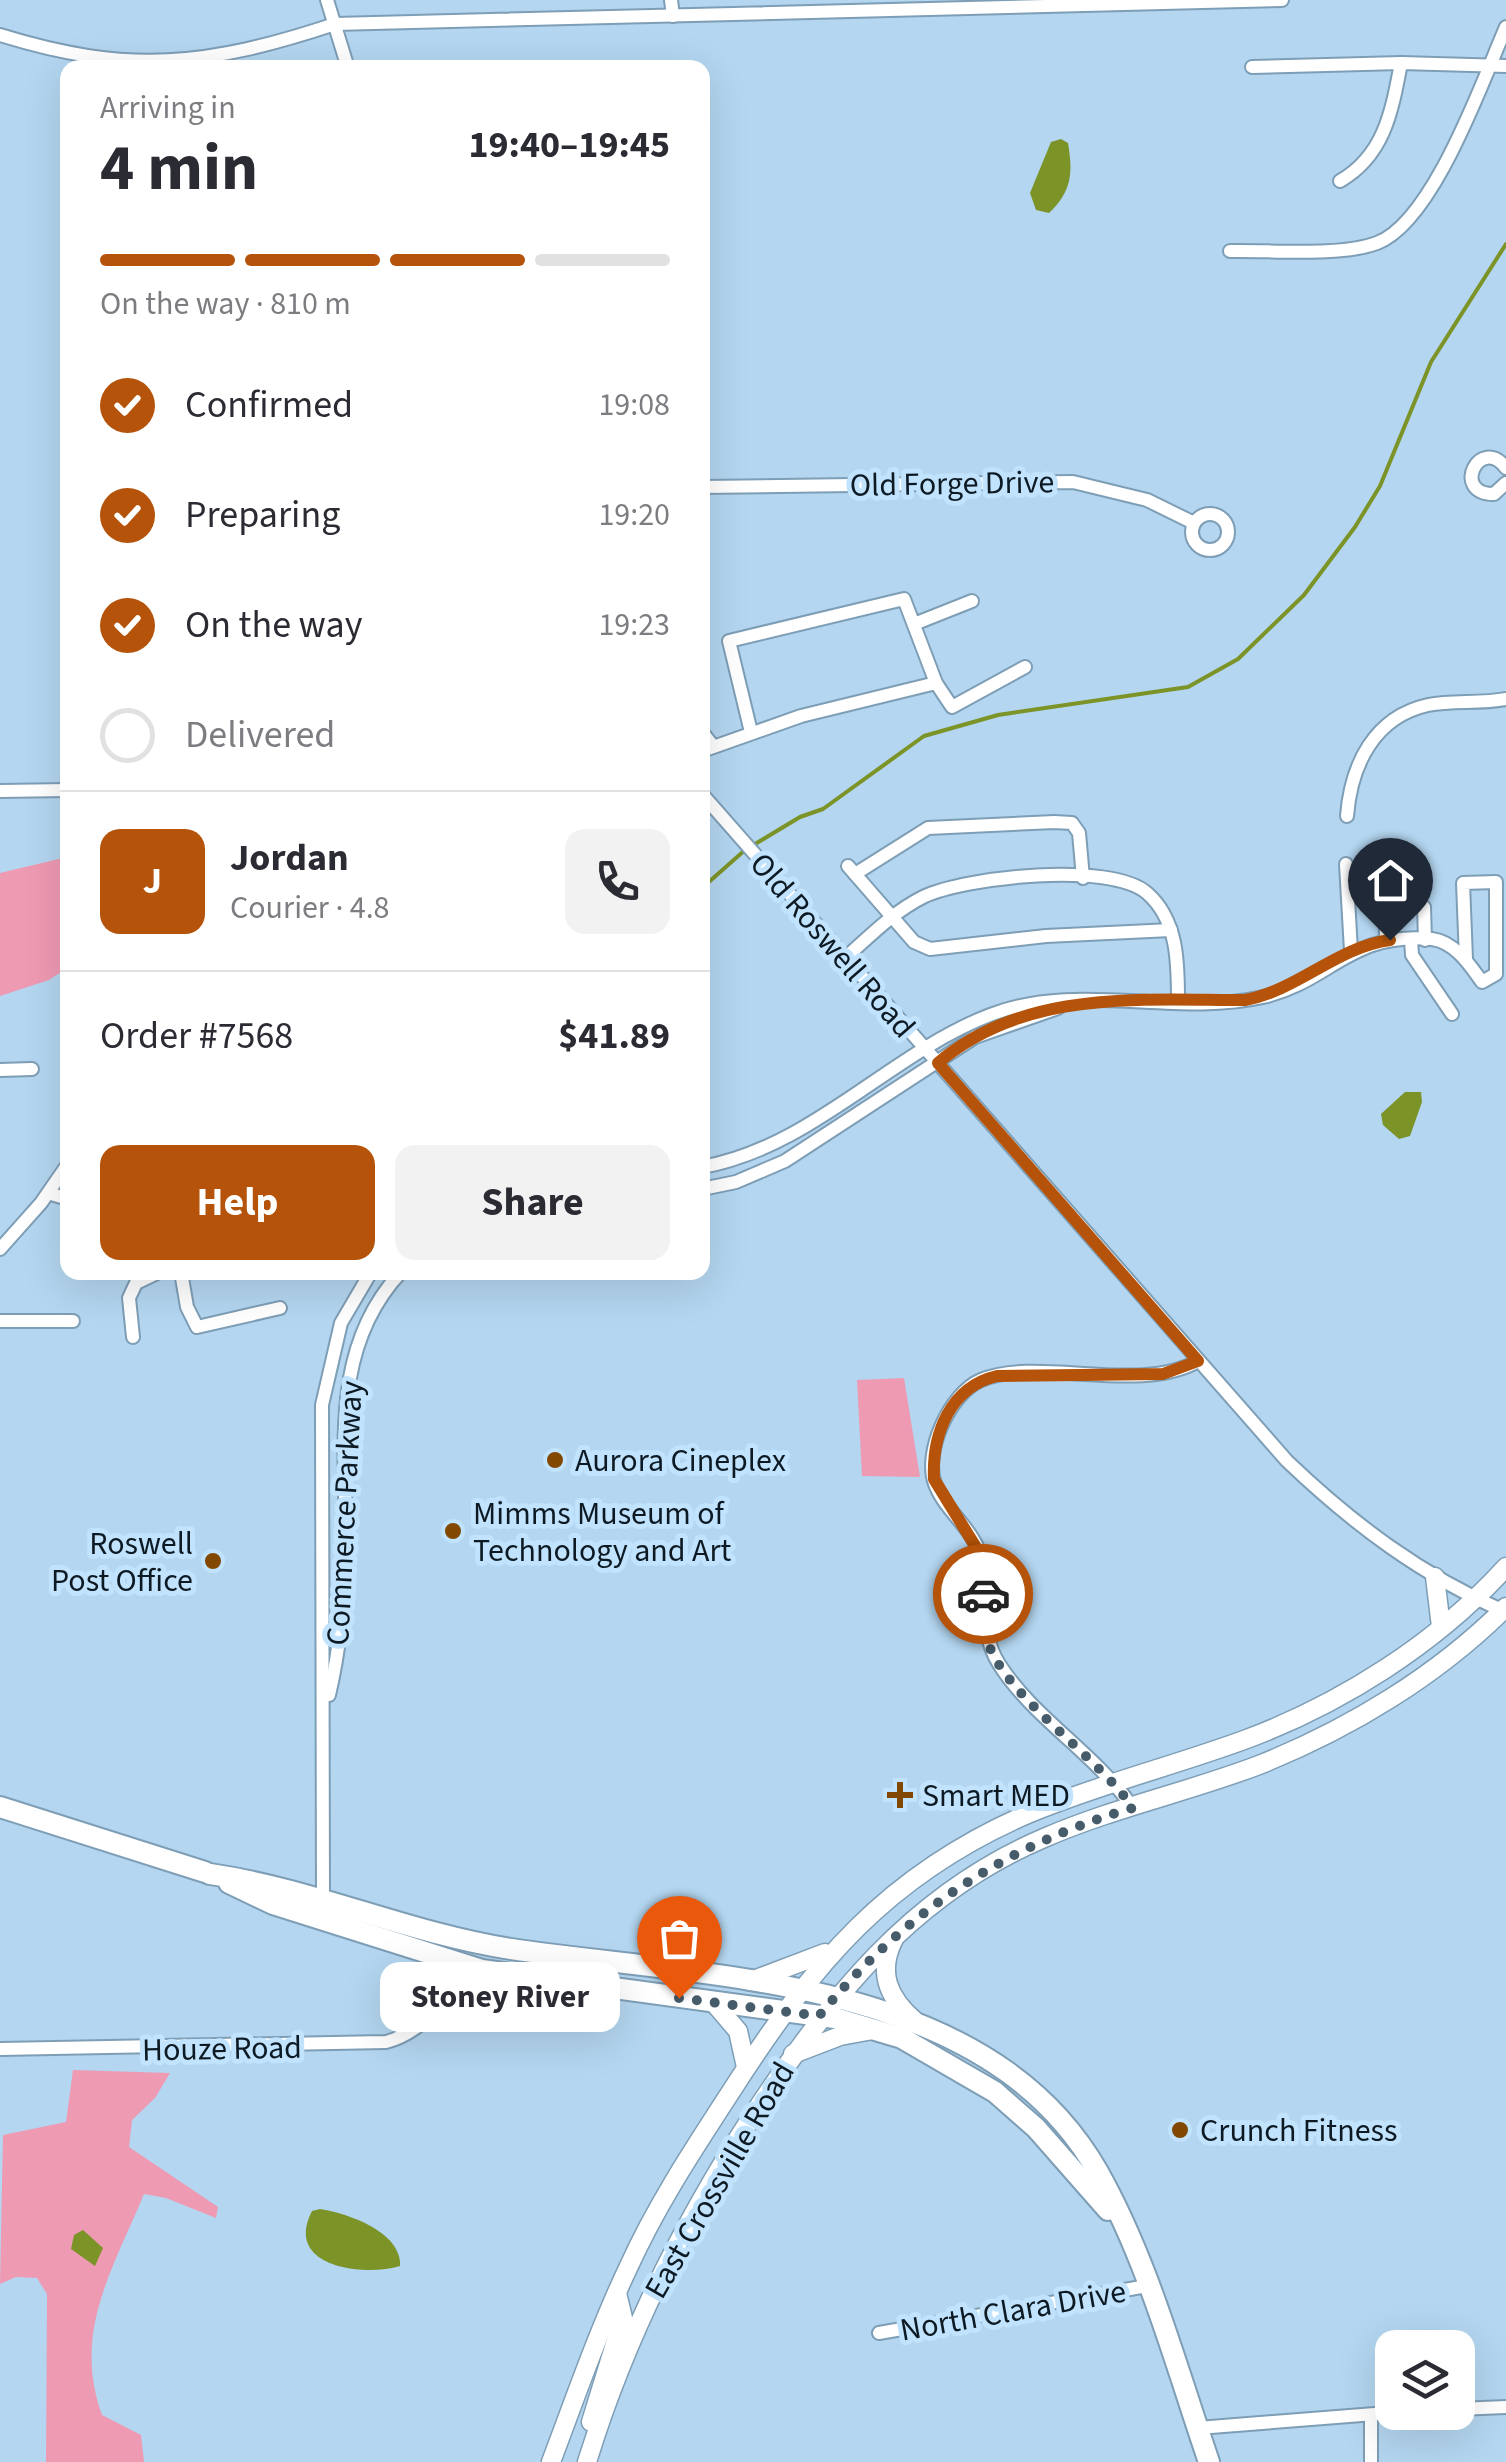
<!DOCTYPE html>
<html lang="en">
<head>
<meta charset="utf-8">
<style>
	body { margin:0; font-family:"Source Sans 3",sans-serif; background:#f2f2f3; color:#2b2b33; height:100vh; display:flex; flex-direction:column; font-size:38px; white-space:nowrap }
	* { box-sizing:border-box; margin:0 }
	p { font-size:32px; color:#7c7c81 }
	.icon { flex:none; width:55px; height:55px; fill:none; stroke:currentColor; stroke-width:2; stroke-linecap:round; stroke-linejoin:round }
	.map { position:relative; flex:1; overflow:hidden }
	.drawer { position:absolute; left:60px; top:60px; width:650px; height:1220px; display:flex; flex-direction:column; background:#fff; border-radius:20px; box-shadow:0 10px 40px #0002 }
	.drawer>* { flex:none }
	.tools { position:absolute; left:1375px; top:2330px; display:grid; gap:20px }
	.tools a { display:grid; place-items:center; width:100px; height:100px; border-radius:20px; background:#fff; box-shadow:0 10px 40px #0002; font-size:50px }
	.pin { position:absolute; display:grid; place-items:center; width:85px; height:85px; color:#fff; margin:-102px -42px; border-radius:50% 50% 50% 0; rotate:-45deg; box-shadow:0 0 10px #0007 }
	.pin .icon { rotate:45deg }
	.courier { position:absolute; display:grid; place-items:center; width:100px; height:100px; margin:-50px; border:8px solid #b45309; border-radius:50%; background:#fff; color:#222; box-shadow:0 2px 12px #0007 }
	.bubble { position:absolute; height:70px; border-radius:20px; background:#fff; box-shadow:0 10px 40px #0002; font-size:32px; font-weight:700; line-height:70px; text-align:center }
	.headline em { font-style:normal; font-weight:700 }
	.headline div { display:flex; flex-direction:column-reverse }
	.headline { display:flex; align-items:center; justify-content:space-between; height:170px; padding:0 40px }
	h1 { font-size:65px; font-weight:700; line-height:75px }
	.bar { display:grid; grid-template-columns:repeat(4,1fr); gap:15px 10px; align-content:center; height:120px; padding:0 40px }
	.bar i { height:12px; border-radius:8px; background:#e1e1e2 }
	.bar .active { background:#b45309 }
	.bar p { grid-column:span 4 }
	.line { display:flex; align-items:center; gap:25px; padding:0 40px; border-top:2px solid #e1e1e2 }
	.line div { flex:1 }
	.round { display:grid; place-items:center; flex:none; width:105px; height:105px; border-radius:20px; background:#f2f2f3 }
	ol { padding:0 40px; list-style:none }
	li { display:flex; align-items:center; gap:30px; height:110px }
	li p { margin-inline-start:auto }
	li .icon { padding:10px; border-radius:50%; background:#b45309; color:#fff; stroke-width:4 }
	li:last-child { color:#7c7c81 }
	li i { width:55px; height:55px; border:5px solid #e1e1e2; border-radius:50% }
	.cta { display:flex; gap:20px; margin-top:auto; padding:20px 40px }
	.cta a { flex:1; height:115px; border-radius:20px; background:#b45309; color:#fff; font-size:40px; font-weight:700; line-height:115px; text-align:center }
	.cta a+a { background:#f2f2f3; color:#2b2b33 }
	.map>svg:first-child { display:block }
	.green { fill:#ef9ab3 }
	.water { fill:#7c9328 }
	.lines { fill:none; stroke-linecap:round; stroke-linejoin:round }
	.stream { stroke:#7c9328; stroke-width:4 }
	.minor-casing { stroke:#7e9eb6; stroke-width:16 }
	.major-casing { stroke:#7e9eb6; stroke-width:21 }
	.highway-casing { stroke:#7e9eb6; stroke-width:24 }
	.minor { stroke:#fff; stroke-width:12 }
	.major { stroke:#fff; stroke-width:18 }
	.highway { stroke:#fff; stroke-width:20 }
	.done { stroke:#475c6b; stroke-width:10; stroke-dasharray:0 18 }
	.route { stroke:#b45309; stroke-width:12 }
	.poi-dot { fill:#824700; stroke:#c1e3fd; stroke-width:4 }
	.labels { text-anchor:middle; stroke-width:10; stroke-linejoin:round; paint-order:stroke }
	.street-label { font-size:32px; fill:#0d1a23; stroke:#c1e3fd }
	.poi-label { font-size:32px; fill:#0d1a23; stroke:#c1e3fd; text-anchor:start }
</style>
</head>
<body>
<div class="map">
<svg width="1506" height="2462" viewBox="0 0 1506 2462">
	<rect width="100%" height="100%" fill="#b4d6f0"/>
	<g class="green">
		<polygon points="67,857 67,968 49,980 0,996 0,873"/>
		<polygon points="904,1378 920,1477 862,1476 857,1380"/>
		<path d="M 73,2070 L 170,2073 L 155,2098 L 132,2120 L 129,2147 L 218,2207 L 216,2218 L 166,2198 L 144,2194 C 113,2269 72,2332 102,2415 L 141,2435 L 144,2462 L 46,2462 L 47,2294 L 37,2278 L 16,2277 L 0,2284 L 3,2135 L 66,2122 Z"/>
	</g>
	<g class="water">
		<path d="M 1061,139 L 1068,143 C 1073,173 1072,191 1049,213 L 1036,210 L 1030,193 L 1051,142 Z"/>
		<polygon points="1405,1092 1421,1092 1422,1102 1410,1136 1399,1139 1383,1125 1381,1114"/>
		<path d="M 320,2209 C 347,2213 402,2232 400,2266 C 363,2277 283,2267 312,2211 Z"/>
		<polygon points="83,2230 103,2248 95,2266 71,2249 74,2235"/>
	</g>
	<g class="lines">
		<polyline class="stream" points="702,888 745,850 800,817 823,809 924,736 998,715 1188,687 1238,659 1304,595 1355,527 1380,486 1431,362 1506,244"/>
		<g class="minor-casing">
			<g id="minor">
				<polyline points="327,0 348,68"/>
				<polyline points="671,0 673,16"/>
				<path d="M 0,35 C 129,75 208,66 335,24 L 1282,0"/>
				<polyline points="1252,67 1401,63 1506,66"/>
				<path d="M 1340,181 C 1385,155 1392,110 1401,63"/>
				<path d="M 1230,251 C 1272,250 1339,257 1377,243 C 1433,222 1482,82 1506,27"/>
				<path d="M 1506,468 C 1480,434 1450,494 1494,494 L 1506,483"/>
				<polyline points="702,487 1073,482 1147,500 1194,523"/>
				<circle cx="1210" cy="532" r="18"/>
				<polyline points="914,624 972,601"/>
				<polyline points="702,732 713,746"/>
				<polyline points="751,732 729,641 904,599 936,683 952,707 1025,667"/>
				<polyline points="702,751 801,716 936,683"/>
				<polyline points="0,791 68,790"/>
				<path d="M 702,794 L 1287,1461 C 1353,1524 1422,1576 1506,1612"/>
				<path d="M 1347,816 C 1351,765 1374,717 1428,705 C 1453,700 1480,704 1506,699"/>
				<polyline points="1346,864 1351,951"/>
				<polyline points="1385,865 1386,940"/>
				<polyline points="848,866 914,942 930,949 1046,936 1171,930"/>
				<polyline points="855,874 928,828 1054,822 1072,823 1079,833 1083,878"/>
				<polyline points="1424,907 1425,940"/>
				<polyline points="1411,940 1412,955 1452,1014"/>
				<path d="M 844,959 C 869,937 893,912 923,897 C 965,877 1110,861 1147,893 C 1178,920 1178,963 1178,1000"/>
				<polyline points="0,1070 32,1069"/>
				<path d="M 702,1167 C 813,1147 889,1054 990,1015 C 1077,981 1174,1017 1263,997 C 1330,982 1350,931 1432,939 C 1455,942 1470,965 1482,982 L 1496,974 L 1496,882 L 1463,883 L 1466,959"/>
				<polyline points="702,1189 736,1182 785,1161 975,1037 1058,1008"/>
				<polyline points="48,1193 68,1199"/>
				<polyline points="0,1249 41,1203 68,1164"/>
				<polyline points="181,1272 187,1307 197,1327 280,1308"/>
				<polyline points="0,1321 73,1321"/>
				<polyline points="133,1337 129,1298 136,1283 159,1272"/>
				<path d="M 329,1695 C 341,1645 345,1594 346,1542 C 346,1447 330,1348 401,1272"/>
				<path d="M 1133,1808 C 1095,1753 1033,1718 999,1664 C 976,1628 993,1591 980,1554 C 971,1527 944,1509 935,1484 C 923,1452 950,1393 981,1380 C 1038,1356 1139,1395 1198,1361"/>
				<polyline points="323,1904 322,1405 341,1323 371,1272"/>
				<polyline points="433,1955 441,1977 434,2012"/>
				<path d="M 0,2049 L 386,2042 C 430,2031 448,1986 491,1973"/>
				<polyline points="879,2333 1147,2286"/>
				<polyline points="1458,2409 1506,2407"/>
				<polyline points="1198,2428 1400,2412"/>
				<polyline points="1371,2462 1371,2415"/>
			</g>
		</g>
		<g class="major-casing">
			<g id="major">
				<polyline points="1435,1577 1441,1627"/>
				<path d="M 894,1939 C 877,1972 888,1998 915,2021"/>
				<polyline points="751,1981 825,1953"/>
				<polyline points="714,2003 738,2031 746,2067"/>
				<polyline points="793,2054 840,2036 873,2030"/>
				<polyline points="591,2422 623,2318 617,2293"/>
				<path d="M 551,2462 C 576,2396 599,2329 629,2266 C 657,2204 695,2147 732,2090 C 813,1964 887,1874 1030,1813 C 1100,1784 1173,1766 1244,1740 C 1341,1704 1436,1644 1506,1567"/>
				<path d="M 587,2462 C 625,2338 683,2223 753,2115 C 829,1999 912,1894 1044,1838 C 1113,1808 1188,1792 1259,1765 C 1349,1729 1437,1676 1506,1607"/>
			</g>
		</g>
		<g class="highway-casing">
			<g id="highway">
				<polyline points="0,1807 205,1872"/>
				<path d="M 210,1874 C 313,1889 408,1933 511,1949 C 706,1978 986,1975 1098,2172 C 1148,2261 1176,2366 1209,2462"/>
				<polyline points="229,1883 273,1904 482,1970 835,2018 902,2038 995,2092 1036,2128 1108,2210"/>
			</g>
		</g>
		<use href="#minor" class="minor"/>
		<use href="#major" class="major"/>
		<use href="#highway" class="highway"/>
	</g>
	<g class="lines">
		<path class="done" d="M 679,1998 L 819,2016 C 904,1913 1005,1845 1133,1808 C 1095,1753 1005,1697 987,1640 C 982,1625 984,1609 983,1594"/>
		<path class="route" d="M 983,1594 L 980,1554 L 934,1479 C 932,1434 950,1387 997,1376 L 1163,1374 L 1198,1361 L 938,1063 C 1024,989 1140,1000 1245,1000 C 1298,990 1337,947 1390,940"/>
	</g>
	<g class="poi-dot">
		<circle cx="555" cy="1460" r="10"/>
		<circle cx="453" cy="1531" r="10"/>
		<circle cx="213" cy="1561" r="10"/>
		<path d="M895 1780h10v10h10v10h-10v10h-10v-10h-10v-10h10z"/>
		<circle cx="1180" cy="2130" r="10"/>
	</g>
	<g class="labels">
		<g class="street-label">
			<text transform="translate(952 483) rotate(-1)" y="11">Old Forge Drive</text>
			<text transform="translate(833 945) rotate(49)" y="11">Old Roswell Road</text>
			<text transform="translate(344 1513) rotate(-87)" y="11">Commerce Parkway</text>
			<text transform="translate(222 2048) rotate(-1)" y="11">Houze Road</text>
			<text transform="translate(719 2180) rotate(-60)" y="11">East Crossville Road</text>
			<text transform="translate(1013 2310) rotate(-10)" y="11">North Clara Drive</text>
		</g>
		<g class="poi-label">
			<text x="575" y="1471">Aurora Cineplex</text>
			<text x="473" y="1524">Mimms Museum of<tspan x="473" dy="37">Technology and Art</tspan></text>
			<text x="193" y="1554" text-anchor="end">Roswell<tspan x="193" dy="37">Post Office</tspan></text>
			<text x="922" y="1806">Smart MED</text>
			<text x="1200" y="2141">Crunch Fitness</text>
		</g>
	</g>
</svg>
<div class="tools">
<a><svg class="icon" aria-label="layers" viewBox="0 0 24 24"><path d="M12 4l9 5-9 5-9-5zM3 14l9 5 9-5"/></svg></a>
</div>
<div class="pin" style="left:679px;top:1998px;background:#ea580c"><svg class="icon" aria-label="bag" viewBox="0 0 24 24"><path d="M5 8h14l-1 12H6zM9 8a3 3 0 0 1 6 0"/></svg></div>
<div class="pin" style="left:1390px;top:940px;background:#1f2937"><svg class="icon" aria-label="home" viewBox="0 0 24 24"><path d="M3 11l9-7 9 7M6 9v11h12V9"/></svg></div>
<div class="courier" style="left:983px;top:1594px"><svg class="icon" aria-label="car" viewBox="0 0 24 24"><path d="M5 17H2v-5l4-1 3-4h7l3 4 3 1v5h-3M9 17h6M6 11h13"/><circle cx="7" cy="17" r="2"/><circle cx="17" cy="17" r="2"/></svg></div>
<div class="bubble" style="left:380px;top:1962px;width:240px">Stoney River</div>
<section class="drawer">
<div class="headline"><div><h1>4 min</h1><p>Arriving in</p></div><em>19:40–19:45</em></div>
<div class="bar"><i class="active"></i><i class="active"></i><i class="active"></i><i></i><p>On the way · 810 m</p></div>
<ol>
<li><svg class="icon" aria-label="check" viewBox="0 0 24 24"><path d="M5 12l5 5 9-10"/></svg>Confirmed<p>19:08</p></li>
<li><svg class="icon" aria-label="check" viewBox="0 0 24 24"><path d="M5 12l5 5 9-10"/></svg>Preparing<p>19:20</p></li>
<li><svg class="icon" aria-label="check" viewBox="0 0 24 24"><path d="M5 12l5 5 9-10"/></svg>On the way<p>19:23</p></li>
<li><i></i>Delivered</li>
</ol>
<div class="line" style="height:180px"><b class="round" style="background:#b45309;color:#fff">J</b><div><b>Jordan</b><p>Courier · 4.8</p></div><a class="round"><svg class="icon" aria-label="phone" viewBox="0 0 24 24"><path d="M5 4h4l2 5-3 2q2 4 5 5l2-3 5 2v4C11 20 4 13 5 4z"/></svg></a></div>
<div class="line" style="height:130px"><div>Order #7568</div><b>$41.89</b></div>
<div class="cta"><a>Help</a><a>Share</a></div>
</section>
</div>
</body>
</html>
